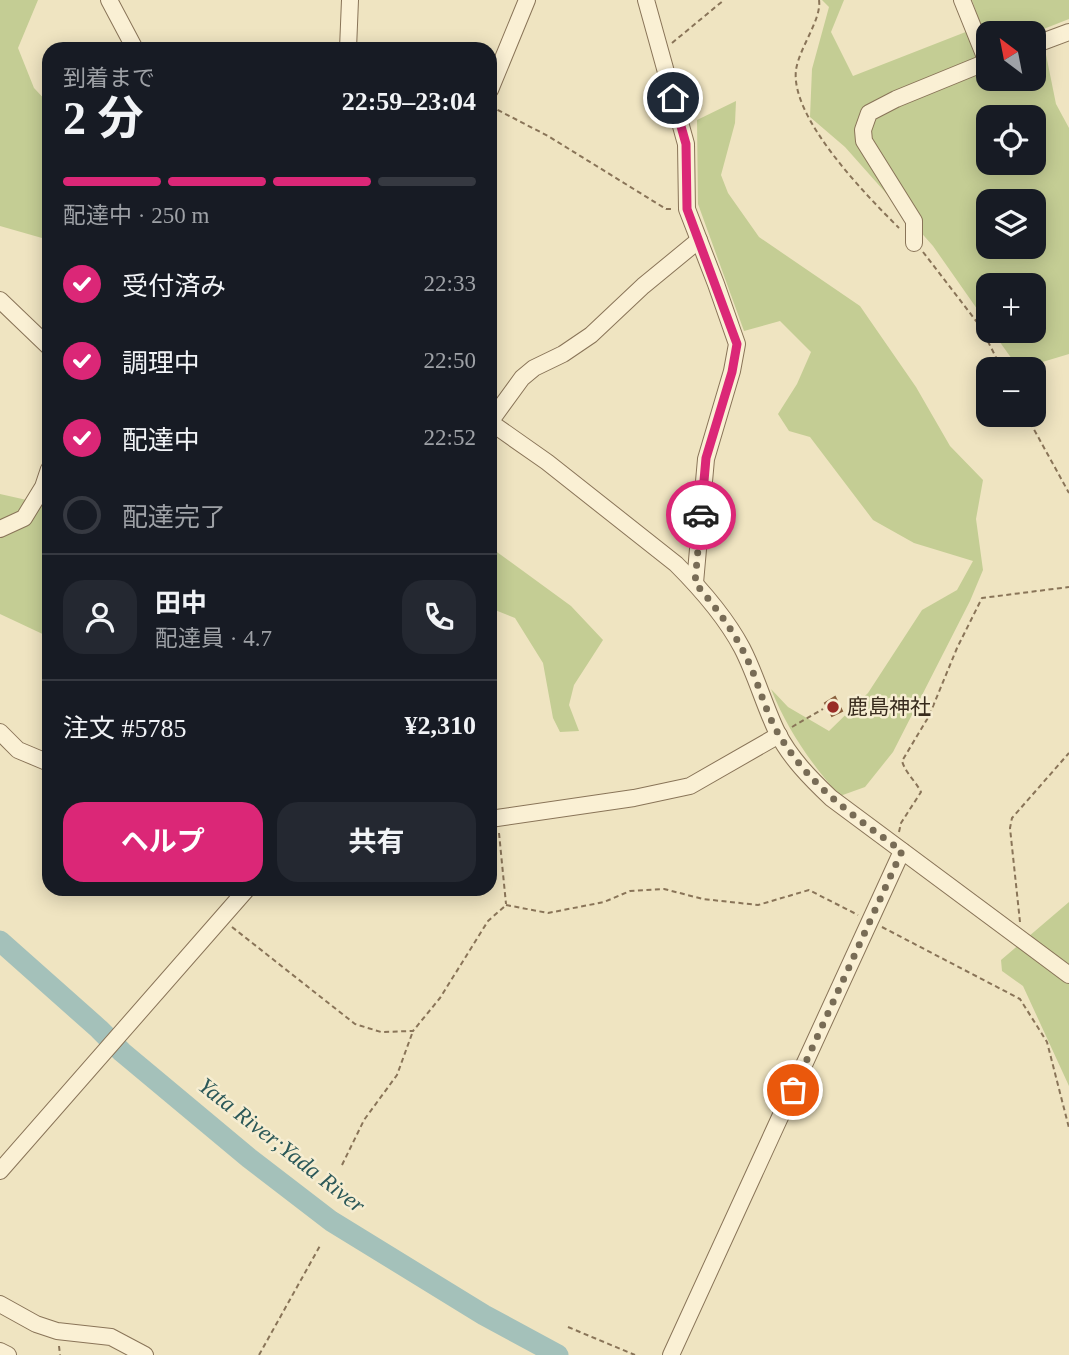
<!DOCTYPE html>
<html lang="ja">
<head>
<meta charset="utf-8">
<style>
	body { margin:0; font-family:"Times New Roman","Noto Sans JP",serif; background:#242831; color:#f1f3f6; height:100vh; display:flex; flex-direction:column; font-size:26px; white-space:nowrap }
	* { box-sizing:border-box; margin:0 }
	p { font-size:23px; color:#9ea1a6 }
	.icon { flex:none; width:38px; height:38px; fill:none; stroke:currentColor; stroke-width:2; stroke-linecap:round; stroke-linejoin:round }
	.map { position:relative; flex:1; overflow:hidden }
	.side { position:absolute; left:42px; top:42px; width:455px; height:854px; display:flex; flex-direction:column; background:#171b24; border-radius:21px; box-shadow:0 4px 18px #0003 }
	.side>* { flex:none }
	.needle { width:46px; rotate:328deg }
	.fabs { position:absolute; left:976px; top:21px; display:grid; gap:14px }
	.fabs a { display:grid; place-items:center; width:70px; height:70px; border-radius:14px; background:#171b24; box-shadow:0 4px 18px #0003; font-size:35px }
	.pin { position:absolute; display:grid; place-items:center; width:60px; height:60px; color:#fff; margin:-30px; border:4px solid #fff; border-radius:50%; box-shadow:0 2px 7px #0007 }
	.courier { position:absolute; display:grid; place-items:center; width:70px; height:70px; margin:-35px; border:5px solid #db2777; border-radius:50%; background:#fff; color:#222; box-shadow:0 2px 9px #0007 }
	.head em { font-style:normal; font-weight:700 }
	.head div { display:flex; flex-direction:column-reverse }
	.head { display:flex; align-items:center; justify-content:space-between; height:119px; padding:0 21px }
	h1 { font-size:46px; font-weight:700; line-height:52px }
	.bar { display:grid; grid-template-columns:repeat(4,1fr); gap:10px 7px; align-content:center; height:84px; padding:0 21px }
	.bar i { height:9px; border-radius:5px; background:#363941 }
	.bar .on { background:#db2777 }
	.bar p { grid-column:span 4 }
	.line { display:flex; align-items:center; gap:18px; padding:0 21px; border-top:2px solid #363941 }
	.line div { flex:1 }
	.round { display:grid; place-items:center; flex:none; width:74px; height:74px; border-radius:21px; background:#242831 }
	ol { padding:0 21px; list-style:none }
	li { display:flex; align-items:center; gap:21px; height:77px }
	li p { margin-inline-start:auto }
	li .icon { padding:7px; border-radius:50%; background:#db2777; color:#fff; stroke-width:4 }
	li:last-child { color:#9ea1a6 }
	li i { width:38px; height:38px; border:4px solid #363941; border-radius:50% }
	.cta { display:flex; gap:14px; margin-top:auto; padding:14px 21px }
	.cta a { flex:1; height:80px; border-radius:21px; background:#db2777; color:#fff; font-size:28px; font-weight:700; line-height:80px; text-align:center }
	.cta a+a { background:#242831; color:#f1f3f6 }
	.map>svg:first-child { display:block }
	.green { fill:#c4cd94; fill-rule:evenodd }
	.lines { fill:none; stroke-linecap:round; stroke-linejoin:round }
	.river { stroke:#a4c1ba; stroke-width:21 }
	.building { fill:#ce9f75; stroke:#895f3d; stroke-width:2 }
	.minor-casing { stroke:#897458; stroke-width:18 }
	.path { stroke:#897458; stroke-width:2; stroke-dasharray:5 3.5; stroke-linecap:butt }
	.minor { stroke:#faf0d4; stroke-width:16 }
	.done { stroke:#786c56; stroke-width:7; stroke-dasharray:0 12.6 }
	.route { stroke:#db2777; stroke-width:9 }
	.poi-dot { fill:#992c26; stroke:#f6edd1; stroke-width:2.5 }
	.labels { text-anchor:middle; stroke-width:5; stroke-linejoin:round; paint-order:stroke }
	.poi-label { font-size:21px; fill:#382b1d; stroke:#f6edd1; text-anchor:start }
	.water-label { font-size:23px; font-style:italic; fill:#2b5858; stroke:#f6edd1 }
</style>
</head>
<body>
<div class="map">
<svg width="1069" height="1355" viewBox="0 0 1069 1355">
	<rect width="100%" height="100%" fill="#efe4c1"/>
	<g class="green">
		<polygon points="0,0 38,0 18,48 34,88 49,104 49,240 0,226"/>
		<path d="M 822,0 L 844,0 L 831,32 L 853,76 L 981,26 L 972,0 L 1069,0 L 1069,19 L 1041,30 L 1056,104 L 1069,128 L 1069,354 L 1019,369 L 992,331 L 1034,331 L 1034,285 L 989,285 L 989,326 L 933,246 L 845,147 L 810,117 L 812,69 L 829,7 ZM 989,33 L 1034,33 L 1034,79 L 989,79 ZM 989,117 L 1034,117 L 1034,163 L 989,163 ZM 989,201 L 1034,201 L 1034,247 L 989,247 Z"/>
		<path d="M 736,101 L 735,123 L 721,175 L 728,193 L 759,237 L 860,306 L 916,387 L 950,446 L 983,480 L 976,519 L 983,570 L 970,601 L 893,752 L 865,787 L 840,796 C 811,764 787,729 771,689 L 788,707 L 829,731 L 868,693 L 922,610 L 957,590 L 973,561 L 914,543 L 873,520 L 810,437 L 789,431 L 778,414 L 797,384 L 811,352 L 780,321 L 744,331 L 698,204 L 697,120 Z"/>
		<polygon points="0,494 49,505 49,637 0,614"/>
		<polygon points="490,547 571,606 603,640 574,685 569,705 579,731 560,732 553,718 543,663 515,618 490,608"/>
		<polygon points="1069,902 1069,1086 1023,986 1002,971 1001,960"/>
	</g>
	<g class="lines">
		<polyline class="river" points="0,941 99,1029 122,1052 249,1158 331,1221 484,1315 558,1355"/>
	</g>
	<polygon class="building" points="835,697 842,711 832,716 825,703"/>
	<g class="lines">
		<g class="minor-casing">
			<g id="minor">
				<polyline points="109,0 135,49"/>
				<polyline points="646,0 686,144 687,209 716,284 737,344 732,371 706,459 695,583"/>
				<polyline points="962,0 987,62"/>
				<polyline points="1034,45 1069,32"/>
				<polyline points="348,49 350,0"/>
				<polyline points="490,90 527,0"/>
				<path d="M 699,240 L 643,286 L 591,335 L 563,354 L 534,368 L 522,378 L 490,422 L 547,462 L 676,564 C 701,589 725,616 742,648 C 756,675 764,705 777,732 C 790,758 811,779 831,798 L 1069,975"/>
				<polyline points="914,243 914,221 864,141 863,130 869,113 896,99 989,61"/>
				<polyline points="0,300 49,347"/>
				<polyline points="0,529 24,518 43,487 49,469"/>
				<polyline points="0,732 18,750 49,763"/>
				<polyline points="490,819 634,798 690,786 779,735"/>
				<polyline points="0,1171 247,889"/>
				<polyline points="0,1304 36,1324 57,1331 111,1337 145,1355"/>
				<polyline points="0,1351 8,1355"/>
				<polyline points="671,1355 902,851"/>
			</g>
		</g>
		<g class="path">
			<path d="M 819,0 C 822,19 799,48 796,70 C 790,118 867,196 899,228"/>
			<polyline points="672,43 724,0"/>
			<polyline points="490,106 548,136 666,209 672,209"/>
			<polyline points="923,252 980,326 1002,369"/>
			<polyline points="1026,415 1069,493"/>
			<polyline points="792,727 823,709"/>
			<path d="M 899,832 L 901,823 L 921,792 C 915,780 906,774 902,761 L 929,716 L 957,648 L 982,598 L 1069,587"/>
			<polyline points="499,833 506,904"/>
			<polyline points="506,905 548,913 604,902 630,891 664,889 703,899 758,905 809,890 858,915"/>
			<polyline points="1020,922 1010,828 1012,818 1069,753"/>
			<polyline points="232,927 355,1024 381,1032 413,1031 440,998 488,921 505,906"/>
			<polyline points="882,927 1020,999 1047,1042 1069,1128"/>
			<polyline points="342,1165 364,1120 397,1075 413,1031"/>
			<polyline points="568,1327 635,1355"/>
			<polyline points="59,1346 60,1355"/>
			<polyline points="259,1355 321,1244"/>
		</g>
		<use href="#minor" class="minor"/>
	</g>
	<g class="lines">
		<path class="done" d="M 701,515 L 695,583 C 716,607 736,634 749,663 C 760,687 766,715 781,738 C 811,787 856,818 902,851 L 793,1090"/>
		<polyline class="route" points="673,98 686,144 687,209 737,344 732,372 706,458 701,515"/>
	</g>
	<circle class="poi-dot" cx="833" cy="707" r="7"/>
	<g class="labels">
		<g class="poi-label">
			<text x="847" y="714">鹿島神社</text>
		</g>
		<g class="water-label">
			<text transform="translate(282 1145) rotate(38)" y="8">Yata River;Yada River</text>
		</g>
	</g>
</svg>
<div class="fabs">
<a><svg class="needle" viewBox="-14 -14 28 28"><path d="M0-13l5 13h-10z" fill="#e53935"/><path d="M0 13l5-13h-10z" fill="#9ea1a6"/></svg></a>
<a><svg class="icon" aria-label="locate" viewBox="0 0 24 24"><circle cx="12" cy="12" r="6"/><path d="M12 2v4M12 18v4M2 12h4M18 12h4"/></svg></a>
<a><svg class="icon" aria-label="layers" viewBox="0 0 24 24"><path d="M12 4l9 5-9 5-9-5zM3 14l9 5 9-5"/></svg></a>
<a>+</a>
<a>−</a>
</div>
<div class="pin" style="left:793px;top:1090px;background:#ea580c"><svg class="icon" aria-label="bag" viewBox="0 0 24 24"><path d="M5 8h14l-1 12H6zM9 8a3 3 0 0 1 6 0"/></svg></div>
<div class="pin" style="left:673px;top:98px;background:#1f2937"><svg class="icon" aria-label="home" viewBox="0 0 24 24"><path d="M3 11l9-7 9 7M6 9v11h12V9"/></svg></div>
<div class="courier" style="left:701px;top:515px"><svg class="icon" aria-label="car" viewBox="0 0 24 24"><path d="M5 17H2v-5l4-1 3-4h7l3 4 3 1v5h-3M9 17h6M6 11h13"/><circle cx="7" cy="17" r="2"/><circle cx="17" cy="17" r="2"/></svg></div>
<section class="side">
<div class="head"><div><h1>2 分</h1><p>到着まで</p></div><em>22:59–23:04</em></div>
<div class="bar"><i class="on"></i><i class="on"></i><i class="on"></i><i></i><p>配達中 · 250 m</p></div>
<ol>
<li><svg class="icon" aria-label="check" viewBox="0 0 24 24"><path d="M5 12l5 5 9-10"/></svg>受付済み<p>22:33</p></li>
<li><svg class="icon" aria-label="check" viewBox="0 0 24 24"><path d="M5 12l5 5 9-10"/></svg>調理中<p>22:50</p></li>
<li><svg class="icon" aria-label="check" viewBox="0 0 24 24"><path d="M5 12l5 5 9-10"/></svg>配達中<p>22:52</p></li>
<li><i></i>配達完了</li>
</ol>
<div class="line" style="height:126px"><a class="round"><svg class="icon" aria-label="person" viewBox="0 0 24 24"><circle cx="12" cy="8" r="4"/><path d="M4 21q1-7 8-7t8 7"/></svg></a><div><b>田中</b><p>配達員 · 4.7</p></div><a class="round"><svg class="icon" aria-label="phone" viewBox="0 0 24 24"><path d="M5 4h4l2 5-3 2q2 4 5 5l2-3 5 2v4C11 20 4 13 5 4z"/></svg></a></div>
<div class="line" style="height:91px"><div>注文 #5785</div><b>¥2,310</b></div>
<div class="cta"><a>ヘルプ</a><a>共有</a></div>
</section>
</div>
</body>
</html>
